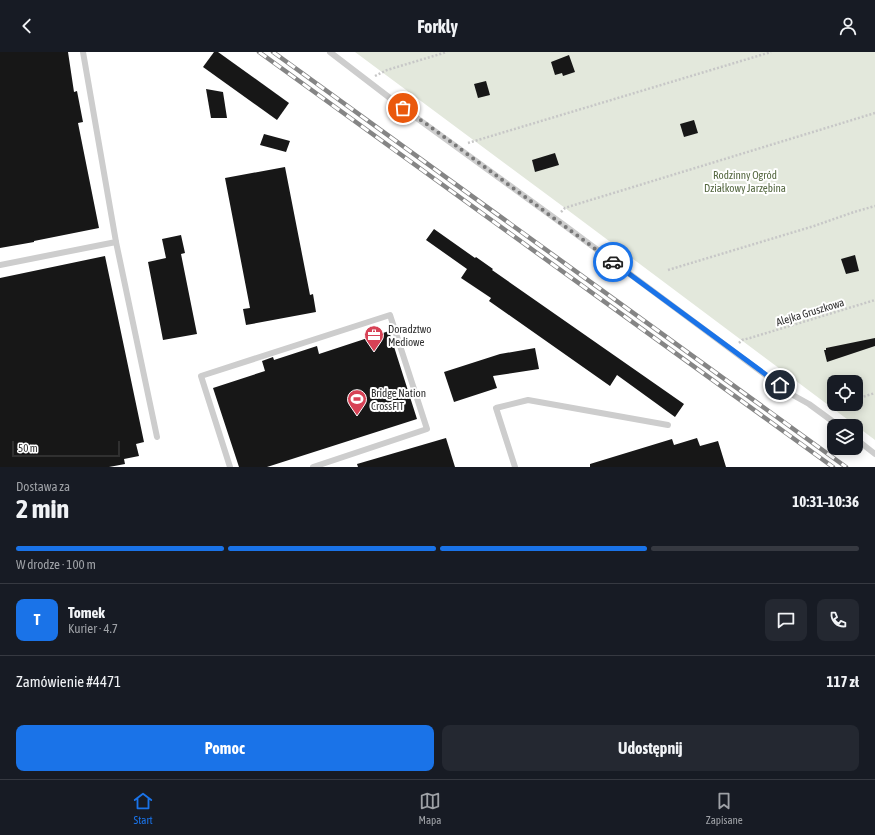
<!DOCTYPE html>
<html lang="pl">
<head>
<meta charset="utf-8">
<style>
	body { margin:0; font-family:"Asap Condensed",sans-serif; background:#242831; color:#f1f3f6; height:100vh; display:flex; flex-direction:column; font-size:15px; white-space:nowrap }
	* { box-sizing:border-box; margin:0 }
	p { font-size:13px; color:#9ea1a6 }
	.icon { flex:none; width:22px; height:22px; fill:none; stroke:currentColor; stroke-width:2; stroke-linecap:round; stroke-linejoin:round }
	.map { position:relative; height:415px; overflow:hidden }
	.sheet { display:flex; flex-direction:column; background:#171b24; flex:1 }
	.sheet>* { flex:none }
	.tools { position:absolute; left:827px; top:323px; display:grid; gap:8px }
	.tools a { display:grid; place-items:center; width:36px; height:36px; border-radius:8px; background:#171b24; box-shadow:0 2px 10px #0003; font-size:20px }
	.scale { position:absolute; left:12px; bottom:10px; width:108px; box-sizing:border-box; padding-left:4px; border:2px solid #303030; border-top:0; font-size:11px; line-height:14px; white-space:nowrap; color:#303030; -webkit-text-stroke:3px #fff; paint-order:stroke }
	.pin { position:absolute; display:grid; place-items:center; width:34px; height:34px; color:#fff; margin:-17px; border:2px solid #fff; border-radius:50%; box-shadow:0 1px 4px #0007 }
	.courier { position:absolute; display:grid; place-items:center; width:40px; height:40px; margin:-20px; border:3px solid #1a73e8; border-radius:50%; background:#fff; color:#222; box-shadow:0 1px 5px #0007 }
	.summary em { font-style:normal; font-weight:700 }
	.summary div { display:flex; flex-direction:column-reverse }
	.summary { display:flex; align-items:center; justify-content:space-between; height:68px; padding:0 16px }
	h1 { font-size:26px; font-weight:700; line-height:30px }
	.bar { display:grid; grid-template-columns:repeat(4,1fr); gap:6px 4px; align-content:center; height:48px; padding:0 16px }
	.bar i { height:5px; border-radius:3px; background:#363941 }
	.bar .on { background:#1a73e8 }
	.bar p { grid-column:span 4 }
	.line { display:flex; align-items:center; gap:10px; padding:0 16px; border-top:1px solid #363941 }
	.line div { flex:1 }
	.round { display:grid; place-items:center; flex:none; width:42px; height:42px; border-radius:8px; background:#242831 }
	.action { display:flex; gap:8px; margin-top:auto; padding:8px 16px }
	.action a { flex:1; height:46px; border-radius:8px; background:#1a73e8; color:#fff; font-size:16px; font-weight:700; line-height:46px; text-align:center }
	.action a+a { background:#242831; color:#f1f3f6 }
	header { display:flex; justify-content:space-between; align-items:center; height:52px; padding:0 16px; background:#171b24; font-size:18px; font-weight:700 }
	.menu { display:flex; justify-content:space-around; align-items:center; height:56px; border-top:1px solid #363941; background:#171b24; font-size:11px; color:#9ea1a6 }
	.menu a { display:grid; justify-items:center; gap:2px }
	.menu .on { color:#1a73e8 }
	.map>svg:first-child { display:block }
	.green { fill:#e3e8dc; fill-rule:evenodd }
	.building { fill:#171717 }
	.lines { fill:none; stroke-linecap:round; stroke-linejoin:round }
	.path { stroke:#c7c7c7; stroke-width:2.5; stroke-dasharray:2 2; stroke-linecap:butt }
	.lane { stroke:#cdcdcd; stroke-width:6 }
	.rail-casing { stroke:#858585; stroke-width:4.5 }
	.rail { stroke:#fff; stroke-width:3; stroke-dasharray:9; stroke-linecap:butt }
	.done { stroke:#787878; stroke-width:4; stroke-dasharray:0 7.2 }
	.route { stroke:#1a73e8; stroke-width:5 }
	.labels { text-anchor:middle; stroke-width:4; stroke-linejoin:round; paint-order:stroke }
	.park-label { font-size:11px; fill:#556841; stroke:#fff }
	.street-label { font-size:11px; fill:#303030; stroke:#fff }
	.poi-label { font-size:11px; fill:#303030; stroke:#fff; text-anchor:start }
</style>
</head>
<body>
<header><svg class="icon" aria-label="back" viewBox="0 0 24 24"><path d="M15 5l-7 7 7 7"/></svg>Forkly<svg class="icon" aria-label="person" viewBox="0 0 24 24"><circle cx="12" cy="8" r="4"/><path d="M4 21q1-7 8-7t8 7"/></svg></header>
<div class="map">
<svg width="875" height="415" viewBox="0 0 875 415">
	<rect width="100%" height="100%" fill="#fff"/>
	<path class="green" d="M 355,0 L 875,0 L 875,388 L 565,156 ZM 834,330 L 856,330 L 856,352 L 834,352 Z"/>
	<g class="building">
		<polygon points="0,0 68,0 74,40 77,39 83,70 78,71 99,176 34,189 34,190 0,196"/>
		<polygon points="214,0 218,0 289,51 277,68 203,15"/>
		<polygon points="569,3 575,20 563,24 562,21 555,23 551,10"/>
		<polygon points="486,29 490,43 478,46 474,32"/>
		<polygon points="206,37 223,40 227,66 211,66"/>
		<polygon points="694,68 698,81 684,85 680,72"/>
		<polygon points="264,82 290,89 286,100 260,93"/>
		<polygon points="555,101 559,113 535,120 532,108"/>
		<polygon points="285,115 310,243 313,242 316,260 246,273 243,257 250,256 225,126"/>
		<polygon points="434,177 475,206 476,205 493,217 492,218 684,352 675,365 617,323 610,334 489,249 491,246 461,226 467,217 426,188"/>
		<polygon points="181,183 185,201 181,202 197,282 163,288 148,210 166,206 162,187"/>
		<polygon points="855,203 859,219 846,222 841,207"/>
		<polygon points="105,204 144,390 136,392 139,404 124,407 125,412 109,415 0,415 0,226"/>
		<polygon points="389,279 417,367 267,415 239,415 213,336 265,319 262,309 273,305 274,308 317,294 319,302"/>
		<polygon points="875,286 875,294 827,310 824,298 826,298 826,296"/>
		<polygon points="535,296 539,317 493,324 497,336 454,350 444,320 500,302"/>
		<polygon points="446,386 455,415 358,415 357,412"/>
		<polygon points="697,386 700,394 718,389 726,415 590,415 590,412 672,387 674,393"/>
	</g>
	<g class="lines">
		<g class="path">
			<polyline points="375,24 387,18 447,0"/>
			<polyline points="468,91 771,0"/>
			<polyline points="561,160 565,156 571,154 875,61"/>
			<polyline points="668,218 814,174 854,160 875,154"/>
			<polyline points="739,291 742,288 750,286 875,248"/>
			<polyline points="856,347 875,341"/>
			<polyline points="830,357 835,353 838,352"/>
		</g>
		<g class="lane">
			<polyline points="330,0 403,56 564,173 791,342 809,352 839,374"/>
			<polyline points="116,190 157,385"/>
			<polyline points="0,213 116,190 83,0"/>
			<polyline points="856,387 875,402"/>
			<polyline points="230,415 201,324 390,263 427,377 313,415"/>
			<polyline points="515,415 496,356 528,348 668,373"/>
		</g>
		<g class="rail-casing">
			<g id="rail">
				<polyline points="259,0 833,415"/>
				<polyline points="273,0 846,415"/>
			</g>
		</g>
		<use href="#rail" class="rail"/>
	</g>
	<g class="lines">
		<polyline class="done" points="403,56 428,73 613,210"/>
		<polyline class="route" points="613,210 780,333"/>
	</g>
	<defs>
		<g id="office-pin" transform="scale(1)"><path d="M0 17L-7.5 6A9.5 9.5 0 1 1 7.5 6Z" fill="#d74256" stroke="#fff"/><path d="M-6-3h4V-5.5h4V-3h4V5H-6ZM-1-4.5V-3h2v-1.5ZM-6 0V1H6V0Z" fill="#fff"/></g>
		<g id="stadium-pin" transform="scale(1)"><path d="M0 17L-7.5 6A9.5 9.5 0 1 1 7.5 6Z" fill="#d74256" stroke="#fff"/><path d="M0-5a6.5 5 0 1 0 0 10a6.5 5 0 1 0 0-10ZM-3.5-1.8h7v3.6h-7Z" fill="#fff"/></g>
	</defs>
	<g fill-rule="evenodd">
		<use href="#office-pin" x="374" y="283"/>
		<use href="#stadium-pin" x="357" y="347"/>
	</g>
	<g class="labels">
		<g class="park-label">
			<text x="745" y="127">Rodzinny Ogród<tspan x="745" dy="13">Działkowy Jarzębina</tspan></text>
		</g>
		<g class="street-label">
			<text transform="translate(810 260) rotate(-17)" y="4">Alejka Gruszkowa</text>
		</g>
		<g class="poi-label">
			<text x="388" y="281">Doradztwo<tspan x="388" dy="13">Mediowe</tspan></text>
			<text x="371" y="345">Bridge Nation<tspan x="371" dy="13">CrossFIT</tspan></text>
		</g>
	</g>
</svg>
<div class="tools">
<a><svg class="icon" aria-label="locate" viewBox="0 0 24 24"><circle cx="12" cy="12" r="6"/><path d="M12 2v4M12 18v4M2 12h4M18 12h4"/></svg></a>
<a><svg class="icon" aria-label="layers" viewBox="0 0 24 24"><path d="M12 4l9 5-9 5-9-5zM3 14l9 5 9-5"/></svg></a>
</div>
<div class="scale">50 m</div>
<div class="pin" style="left:403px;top:56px;background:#ea580c"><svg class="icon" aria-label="bag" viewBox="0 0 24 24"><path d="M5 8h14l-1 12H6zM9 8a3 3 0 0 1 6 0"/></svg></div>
<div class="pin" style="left:780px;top:333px;background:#1f2937"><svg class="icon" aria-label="home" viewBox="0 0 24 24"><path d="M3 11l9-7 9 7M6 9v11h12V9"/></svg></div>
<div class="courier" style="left:613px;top:210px"><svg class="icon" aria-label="car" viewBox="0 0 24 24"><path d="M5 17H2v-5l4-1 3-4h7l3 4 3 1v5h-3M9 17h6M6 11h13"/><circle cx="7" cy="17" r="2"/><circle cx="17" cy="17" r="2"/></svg></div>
</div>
<section class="sheet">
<div class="summary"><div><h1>2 min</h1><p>Dostawa za</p></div><em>10:31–10:36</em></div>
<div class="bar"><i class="on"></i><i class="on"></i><i class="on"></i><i></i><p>W drodze · 100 m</p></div>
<div class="line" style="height:72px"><b class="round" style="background:#1a73e8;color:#fff">T</b><div><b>Tomek</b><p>Kurier · 4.7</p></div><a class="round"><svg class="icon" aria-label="chat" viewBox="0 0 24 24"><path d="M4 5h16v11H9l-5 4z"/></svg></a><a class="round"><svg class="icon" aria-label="phone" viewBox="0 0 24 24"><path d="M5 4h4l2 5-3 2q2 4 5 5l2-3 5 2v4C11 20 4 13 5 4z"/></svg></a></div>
<div class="line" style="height:52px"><div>Zamówienie #4471</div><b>117 zł</b></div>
<div class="action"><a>Pomoc</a><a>Udostępnij</a></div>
</section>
<nav class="menu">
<a class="on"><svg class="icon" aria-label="home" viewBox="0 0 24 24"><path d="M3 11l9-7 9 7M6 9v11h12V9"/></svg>Start</a>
<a><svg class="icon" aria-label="map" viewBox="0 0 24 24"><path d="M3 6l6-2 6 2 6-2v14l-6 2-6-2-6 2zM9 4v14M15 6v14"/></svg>Mapa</a>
<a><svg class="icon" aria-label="saved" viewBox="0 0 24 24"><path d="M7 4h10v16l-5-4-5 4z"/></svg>Zapisane</a>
</nav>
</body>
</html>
